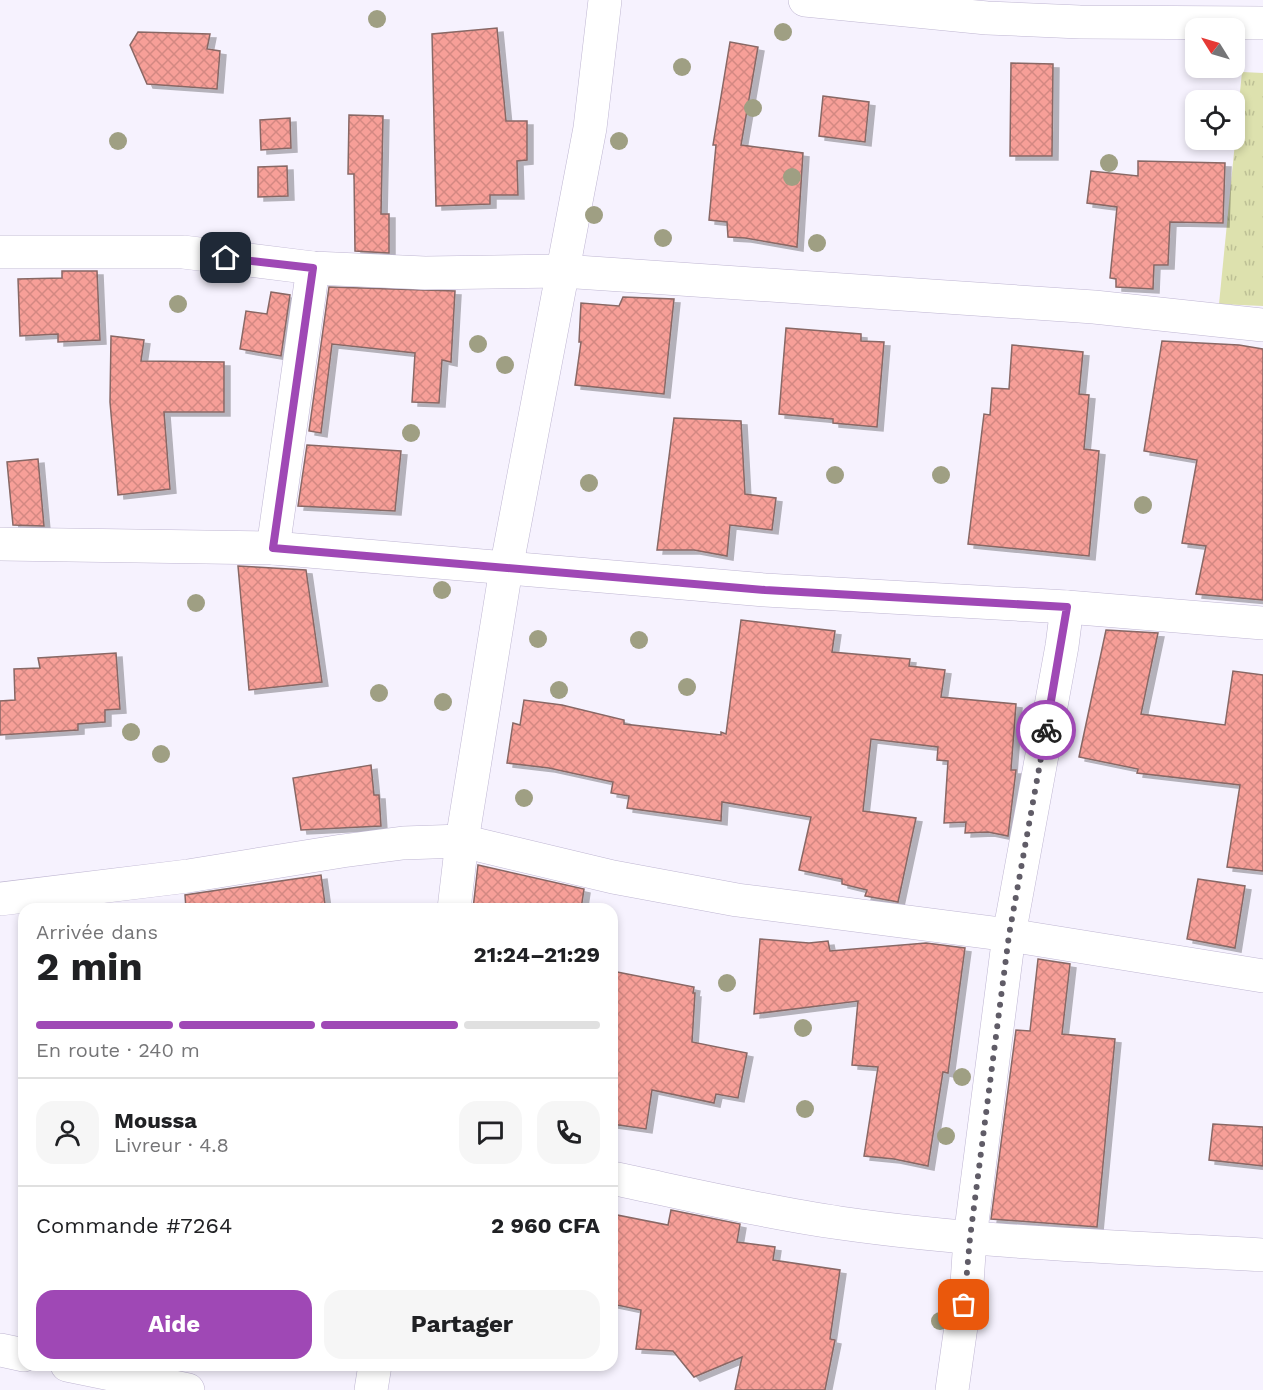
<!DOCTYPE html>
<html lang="fr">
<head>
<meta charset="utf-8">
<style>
	body { margin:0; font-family:"Work Sans",sans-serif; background:#f6f6f6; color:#202124; height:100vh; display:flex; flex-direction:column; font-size:22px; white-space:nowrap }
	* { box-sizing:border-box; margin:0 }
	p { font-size:20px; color:#757577 }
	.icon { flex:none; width:33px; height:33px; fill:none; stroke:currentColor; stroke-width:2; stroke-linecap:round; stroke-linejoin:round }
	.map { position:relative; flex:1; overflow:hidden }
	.sheet { position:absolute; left:18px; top:903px; width:600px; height:468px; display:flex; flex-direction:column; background:#fff; border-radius:18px; box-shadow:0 3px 9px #0003 }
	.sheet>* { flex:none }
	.needle { width:39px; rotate:307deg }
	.controls { position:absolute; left:1185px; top:18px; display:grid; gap:12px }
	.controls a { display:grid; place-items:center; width:60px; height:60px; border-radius:12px; background:#fff; box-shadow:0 3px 9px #0003; font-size:30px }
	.pin { position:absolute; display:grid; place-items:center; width:51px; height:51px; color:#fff; margin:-26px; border-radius:12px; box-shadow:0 3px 9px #0006 }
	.courier { position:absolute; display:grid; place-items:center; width:60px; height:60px; margin:-30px; border:4px solid #9f48b5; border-radius:50%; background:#fff; color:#222; box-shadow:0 2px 8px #0007 }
	.summary em { font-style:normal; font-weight:700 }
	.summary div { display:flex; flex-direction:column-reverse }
	.summary { display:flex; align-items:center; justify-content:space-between; height:102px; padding:0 18px }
	h1 { font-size:39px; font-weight:700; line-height:45px }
	.bar { display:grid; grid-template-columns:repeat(4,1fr); gap:9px 6px; align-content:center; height:72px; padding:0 18px }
	.bar i { height:8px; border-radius:4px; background:#e0e0e0 }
	.bar .active { background:#9f48b5 }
	.bar p { grid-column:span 4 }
	.line { display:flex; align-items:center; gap:15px; padding:0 18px; border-top:2px solid #e0e0e0 }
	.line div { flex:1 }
	.round { display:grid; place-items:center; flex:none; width:63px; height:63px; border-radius:18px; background:#f6f6f6 }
	.primary-button { display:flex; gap:12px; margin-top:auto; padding:12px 18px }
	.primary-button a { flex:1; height:69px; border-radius:18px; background:#9f48b5; color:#fff; font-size:24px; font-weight:700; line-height:69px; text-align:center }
	.primary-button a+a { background:#f6f6f6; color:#202124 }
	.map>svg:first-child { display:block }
	.grass { fill:url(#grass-tufts) }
	.building { fill:url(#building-cross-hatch); stroke:#886865; stroke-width:1.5; filter:url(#shadow) }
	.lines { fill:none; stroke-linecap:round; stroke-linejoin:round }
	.minor-casing { stroke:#bfb6d2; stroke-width:34 }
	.minor { stroke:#fff; stroke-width:33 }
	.tree { fill:#9f9f83 }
	.done { stroke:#605c67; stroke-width:6; stroke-dasharray:0 10.8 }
	.route { stroke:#9f48b5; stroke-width:8 }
</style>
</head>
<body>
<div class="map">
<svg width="1263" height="1390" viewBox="0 0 1263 1390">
	<defs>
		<pattern id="grass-tufts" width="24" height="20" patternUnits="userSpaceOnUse" patternTransform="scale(1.5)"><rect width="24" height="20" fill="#dde1ae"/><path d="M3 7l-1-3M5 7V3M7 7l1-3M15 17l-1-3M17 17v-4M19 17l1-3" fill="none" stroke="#bdc095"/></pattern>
		<pattern id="building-cross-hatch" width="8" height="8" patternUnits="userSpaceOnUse" patternTransform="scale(1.5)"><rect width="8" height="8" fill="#f79f98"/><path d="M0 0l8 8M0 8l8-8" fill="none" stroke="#d38882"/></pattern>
		<filter id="shadow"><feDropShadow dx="6" dy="4" stdDeviation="0" flood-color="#0004"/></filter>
	</defs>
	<rect width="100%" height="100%" fill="#f6f2fe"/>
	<polygon class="grass" points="1242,72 1263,73 1263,306 1219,304"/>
	<g class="building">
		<polygon points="497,28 506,121 527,121 527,160 517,161 518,195 490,195 490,204 436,206 432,34"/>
		<polygon points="138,32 210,34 207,49 220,51 217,89 147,84 130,45"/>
		<polygon points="730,42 758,47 741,145 803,153 797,247 745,238 728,237 727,222 709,220 716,145 713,145"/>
		<polygon points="1011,63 1053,64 1052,156 1010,156"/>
		<polygon points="823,96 869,102 865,142 819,136"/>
		<polygon points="349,115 383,116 381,214 389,214 389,253 355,251 354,174 348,174"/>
		<polygon points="290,118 291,148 261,150 260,120"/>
		<polygon points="1138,161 1225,163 1223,223 1170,222 1168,265 1154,265 1153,289 1116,287 1116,279 1110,278 1117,207 1087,203 1091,171 1138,176"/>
		<polygon points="287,166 288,196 258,197 258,167"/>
		<polygon points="62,271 97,271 100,340 58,342 58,334 20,336 18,279 62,278"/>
		<polygon points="329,287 455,291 451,362 442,360 439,403 412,402 415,353 332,344 321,433 309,431"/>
		<polygon points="271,292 290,295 281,356 240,349 246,311 267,314"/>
		<polygon points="623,297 674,299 664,394 575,385 581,342 579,342 581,303 619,306"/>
		<polygon points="786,328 861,334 861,341 884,342 877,427 833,423 833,419 779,414"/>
		<polygon points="111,336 144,340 141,361 224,362 224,412 164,412 170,489 118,495 110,402"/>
		<polygon points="1162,341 1239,345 1263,349 1263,600 1196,594 1206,546 1182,543 1197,460 1144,451"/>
		<polygon points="1012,345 1083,352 1079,394 1089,395 1084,449 1099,451 1089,556 968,544 984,414 990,415 992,388 1009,389"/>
		<polygon points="674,418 741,421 745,494 776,498 772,530 730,525 727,556 694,550 657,550"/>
		<polygon points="307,445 401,451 395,511 298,506"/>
		<polygon points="38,459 44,526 13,525 7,462"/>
		<polygon points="238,566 306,570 322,682 249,690"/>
		<polygon points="741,620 835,631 832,652 910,659 909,666 945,670 941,697 1016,704 1011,770 1016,770 1008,836 988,832 965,833 966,822 944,823 948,761 937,760 938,747 871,739 863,811 916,818 898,902 893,901 865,896 867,890 842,884 842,879 799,870 811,817 722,802 721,821 627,808 629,796 611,793 613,782 549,768 507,763 513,723 520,725 524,700 562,705 624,720 624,724 721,735 721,732 726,734"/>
		<polygon points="1106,630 1158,633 1141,714 1225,725 1233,671 1263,675 1263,871 1227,867 1240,785 1137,773 1138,769 1079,757"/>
		<polygon points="116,653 120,709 105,710 105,722 78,724 78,730 0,735 0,701 15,700 14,669 40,668 38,658"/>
		<polygon points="371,765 374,795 379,795 381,826 301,830 293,778"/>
		<polygon points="478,865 584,889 581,909 473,909"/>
		<polygon points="321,875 325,904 280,909 186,909 185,895"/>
		<polygon points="1198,879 1245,886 1235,948 1187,939"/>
		<polygon points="760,939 809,943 828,941 830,951 926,943 965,948 948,1073 943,1072 928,1166 894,1159 864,1156 878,1067 852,1065 858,1001 754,1014"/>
		<polygon points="1038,959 1070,964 1062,1034 1115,1039 1097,1227 991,1219 1016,1030 1030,1031"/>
		<polygon points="612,971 694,987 693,993 695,993 692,1042 747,1053 738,1098 716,1094 714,1103 652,1090 646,1129 612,1124"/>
		<polygon points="1213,1124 1263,1127 1263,1166 1209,1160"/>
		<polygon points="671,1210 740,1224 737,1242 775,1247 773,1260 840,1270 830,1339 835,1340 825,1390 735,1390 742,1357 694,1377 673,1351 636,1349 641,1310 612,1304 612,1214 668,1225"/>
	</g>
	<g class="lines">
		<g class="minor-casing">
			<g id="minor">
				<polyline points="805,0 987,18 1080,22 1263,23"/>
				<polyline points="0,252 183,252 313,268 425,273 562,271 1094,307 1263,325"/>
				<polyline points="0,544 273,548 765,590 1067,607 1263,623"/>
				<polyline points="273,548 313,268"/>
				<polyline points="0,899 188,876 342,851 403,843 462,841 613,877 737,900 1009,935 1263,976"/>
				<polyline points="454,909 462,841 506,569 590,128 605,0"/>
				<path d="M 612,1178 C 688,1194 764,1212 840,1223 C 980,1243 1122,1247 1263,1255"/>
				<polyline points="0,1350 24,1355"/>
				<polyline points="67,1365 188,1390"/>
				<polyline points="371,1390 375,1365"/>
				<polyline points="952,1390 967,1284 970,1238 1009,935 1062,646 1067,607"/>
			</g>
		</g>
		<use href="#minor" class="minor"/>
	</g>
	<g class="tree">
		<circle cx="377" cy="19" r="9"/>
		<circle cx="783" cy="32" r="9"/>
		<circle cx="682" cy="67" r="9"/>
		<circle cx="753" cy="108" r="9"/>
		<circle cx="118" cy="141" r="9"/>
		<circle cx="619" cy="141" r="9"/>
		<circle cx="1109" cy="163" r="9"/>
		<circle cx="792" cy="177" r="9"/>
		<circle cx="594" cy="215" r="9"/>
		<circle cx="663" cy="238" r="9"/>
		<circle cx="817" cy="243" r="9"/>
		<circle cx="178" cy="304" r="9"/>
		<circle cx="478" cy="344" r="9"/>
		<circle cx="505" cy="365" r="9"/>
		<circle cx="411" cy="433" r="9"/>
		<circle cx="835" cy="475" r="9"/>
		<circle cx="941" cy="475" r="9"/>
		<circle cx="589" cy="483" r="9"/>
		<circle cx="1143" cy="505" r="9"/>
		<circle cx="442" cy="590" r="9"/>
		<circle cx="196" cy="603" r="9"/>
		<circle cx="538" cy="639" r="9"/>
		<circle cx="639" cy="640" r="9"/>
		<circle cx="687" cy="687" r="9"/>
		<circle cx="559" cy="690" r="9"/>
		<circle cx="379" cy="693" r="9"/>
		<circle cx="443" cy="702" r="9"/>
		<circle cx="131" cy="732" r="9"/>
		<circle cx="161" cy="754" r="9"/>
		<circle cx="524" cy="798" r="9"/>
		<circle cx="727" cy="983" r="9"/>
		<circle cx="803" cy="1028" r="9"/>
		<circle cx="962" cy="1077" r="9"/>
		<circle cx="805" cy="1109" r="9"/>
		<circle cx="946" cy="1136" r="9"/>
		<circle cx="940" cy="1321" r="9"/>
	</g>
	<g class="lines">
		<polyline class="done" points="964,1305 970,1238 1009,935 1046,730"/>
		<polyline class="route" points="226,258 313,268 273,548 765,590 1067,607 1046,730"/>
	</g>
</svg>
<div class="controls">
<a><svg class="needle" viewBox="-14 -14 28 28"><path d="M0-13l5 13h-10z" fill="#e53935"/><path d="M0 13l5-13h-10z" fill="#757577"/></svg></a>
<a><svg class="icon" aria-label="locate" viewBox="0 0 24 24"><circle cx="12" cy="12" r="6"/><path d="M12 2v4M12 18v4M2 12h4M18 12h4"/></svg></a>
</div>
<div class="pin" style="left:964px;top:1305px;background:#ea580c"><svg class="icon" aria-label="bag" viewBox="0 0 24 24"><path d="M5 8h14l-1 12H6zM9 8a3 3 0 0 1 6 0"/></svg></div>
<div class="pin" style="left:226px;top:258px;background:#1f2937"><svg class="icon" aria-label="home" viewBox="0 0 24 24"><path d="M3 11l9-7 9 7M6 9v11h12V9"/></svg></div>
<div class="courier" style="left:1046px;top:730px"><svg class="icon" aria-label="bike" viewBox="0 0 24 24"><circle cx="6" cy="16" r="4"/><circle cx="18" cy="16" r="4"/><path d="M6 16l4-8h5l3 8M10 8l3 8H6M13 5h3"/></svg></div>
<section class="sheet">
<div class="summary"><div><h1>2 min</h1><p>Arrivée dans</p></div><em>21:24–21:29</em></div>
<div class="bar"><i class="active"></i><i class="active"></i><i class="active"></i><i></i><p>En route · 240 m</p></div>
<div class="line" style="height:108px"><a class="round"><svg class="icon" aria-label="person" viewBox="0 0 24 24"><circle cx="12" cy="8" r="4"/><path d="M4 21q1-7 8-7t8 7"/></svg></a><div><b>Moussa</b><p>Livreur · 4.8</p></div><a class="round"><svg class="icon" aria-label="chat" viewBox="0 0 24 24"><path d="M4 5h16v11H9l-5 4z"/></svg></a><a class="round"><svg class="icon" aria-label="phone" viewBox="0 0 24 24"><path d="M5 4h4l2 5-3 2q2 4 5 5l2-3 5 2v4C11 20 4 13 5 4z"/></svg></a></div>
<div class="line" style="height:78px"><div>Commande #7264</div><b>2 960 CFA</b></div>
<div class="primary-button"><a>Aide</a><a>Partager</a></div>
</section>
</div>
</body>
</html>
